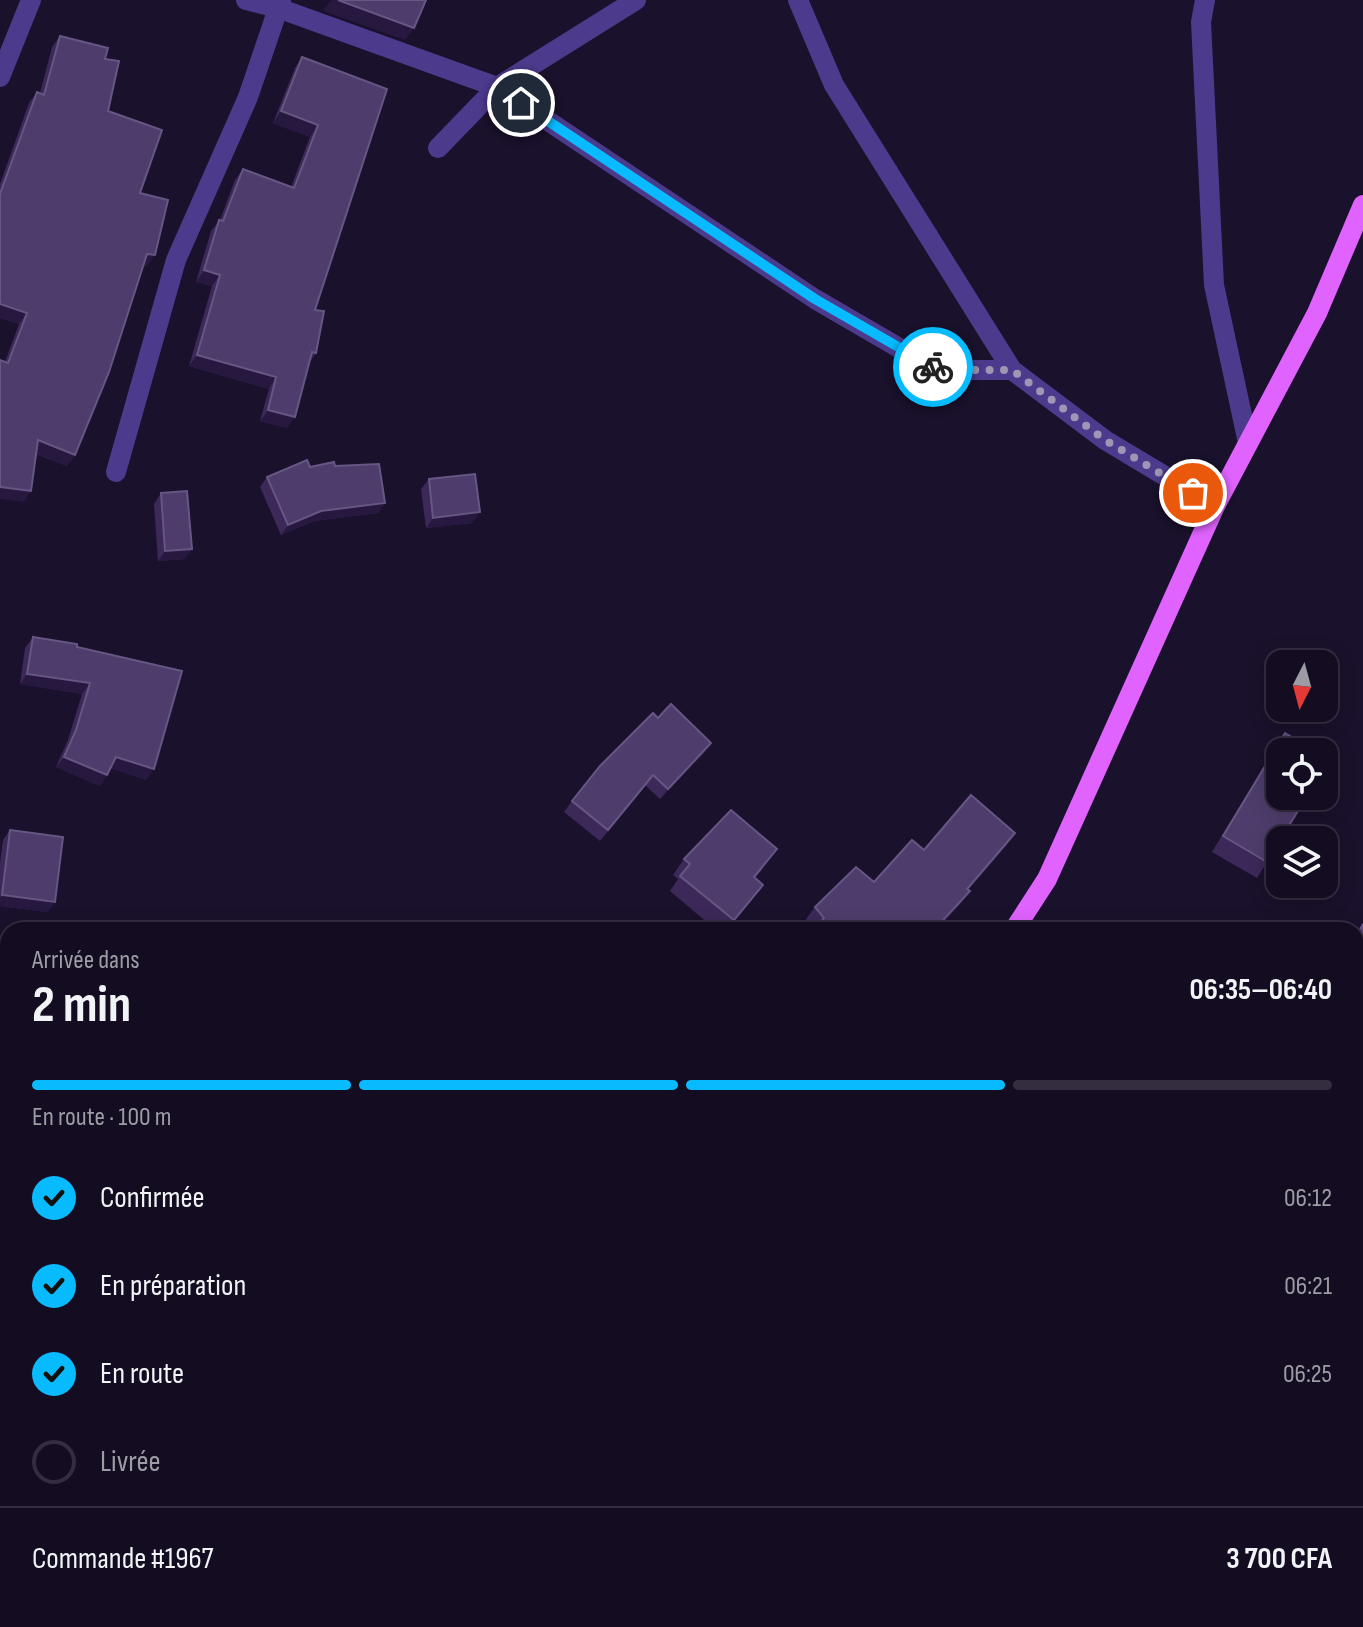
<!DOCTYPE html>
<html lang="fr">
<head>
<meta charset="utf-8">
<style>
	body { margin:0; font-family:"Sofia Sans Condensed",sans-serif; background:#211b2e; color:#f1f3f6; height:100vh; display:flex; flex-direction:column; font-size:30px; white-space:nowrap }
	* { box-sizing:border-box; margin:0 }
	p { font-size:26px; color:#9d9ca5 }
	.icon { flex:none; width:44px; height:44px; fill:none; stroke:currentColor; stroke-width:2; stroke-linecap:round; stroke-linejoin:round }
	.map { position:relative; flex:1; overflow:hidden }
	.details { position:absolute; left:0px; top:922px; width:1364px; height:706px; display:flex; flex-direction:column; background:#140d21; border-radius:24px 24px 0 0; box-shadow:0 4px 20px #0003,0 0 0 2px #332d3f }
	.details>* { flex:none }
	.needle { width:52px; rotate:186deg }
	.fabs { position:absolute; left:1266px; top:650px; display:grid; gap:16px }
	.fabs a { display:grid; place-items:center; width:72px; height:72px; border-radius:16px; background:#140d21; box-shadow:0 4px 20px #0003,0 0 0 2px #332d3f; font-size:40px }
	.pin { position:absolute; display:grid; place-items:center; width:68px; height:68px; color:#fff; margin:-34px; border:4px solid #fff; border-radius:50%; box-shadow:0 2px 8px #0007 }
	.courier { position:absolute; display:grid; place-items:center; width:80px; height:80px; margin:-40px; border:6px solid #08bbff; border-radius:50%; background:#fff; color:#222; box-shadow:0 2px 10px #0007 }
	.head em { font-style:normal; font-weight:700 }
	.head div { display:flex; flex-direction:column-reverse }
	.head { display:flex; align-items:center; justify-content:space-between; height:136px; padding:0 32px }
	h1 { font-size:52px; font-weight:700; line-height:60px }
	.bar { display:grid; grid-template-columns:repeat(4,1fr); gap:12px 8px; align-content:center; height:96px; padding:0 32px }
	.bar i { height:10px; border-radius:6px; background:#332d3f }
	.bar .on { background:#08bbff }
	.bar p { grid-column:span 4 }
	.line { display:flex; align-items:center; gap:20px; padding:0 32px; border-top:2px solid #332d3f }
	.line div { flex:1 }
	ol { padding:0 32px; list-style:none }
	li { display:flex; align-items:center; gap:24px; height:88px }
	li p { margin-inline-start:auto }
	li .icon { padding:8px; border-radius:50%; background:#08bbff; color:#111; stroke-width:4 }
	li:last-child { color:#9d9ca5 }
	li i { width:44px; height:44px; border:4px solid #332d3f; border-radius:50% }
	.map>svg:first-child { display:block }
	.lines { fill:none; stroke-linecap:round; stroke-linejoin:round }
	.street { stroke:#4c3a8d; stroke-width:20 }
	.primary { stroke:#e063ff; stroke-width:20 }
	.wall { fill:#3c295a }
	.shaded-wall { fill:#271840 }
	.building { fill:#4e3d6c; stroke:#665683; stroke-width:2 }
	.done { stroke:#9f95b5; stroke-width:8; stroke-dasharray:0 14.4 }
	.route { stroke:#08bbff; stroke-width:10 }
</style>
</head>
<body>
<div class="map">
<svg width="1363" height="1627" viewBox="0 0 1363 1627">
	<rect width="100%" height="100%" fill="#1a112c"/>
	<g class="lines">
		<g class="street">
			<polyline points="246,0 278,8 497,87 815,299 937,370 1012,370 1105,440 1215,506"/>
			<polyline points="798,0 834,85 1012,370"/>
			<polyline points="1205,0 1201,22 1214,285 1248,443"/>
			<polyline points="0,77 31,0"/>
			<polyline points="438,148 497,87 636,0"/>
			<polyline points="116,472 176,260 248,97 281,0"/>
			<polyline points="0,1232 8,1234"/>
		</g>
		<g class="primary">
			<polyline points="1014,930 1047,879 1215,506 1317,313 1363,205"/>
			<polyline points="413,1627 418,1620"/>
		</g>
	</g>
	<g class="wall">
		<polygon points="60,36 105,59 108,111 140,193 147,266 143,266 75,455 67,466 36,454 24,502 5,362 19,324 0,318 0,184 29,103 37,92 40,93 52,47"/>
		<polygon points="302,57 387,89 315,310 316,353 309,363 287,428 260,421 269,389 189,366 212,286 196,282 211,231 220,220 235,180 243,169 291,187 310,137 273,123 295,68"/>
		<polygon points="335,466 385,503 378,513 314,521 281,535 260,487 267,477 310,467"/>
		<polygon points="429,479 472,523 426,528 421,489"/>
		<polygon points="161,493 185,559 158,561 154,504"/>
		<polygon points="33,637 77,647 146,780 111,768 100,786 56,767 68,740 82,694 20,684 25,648"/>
		<polygon points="658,718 711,743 704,753 660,799 645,785 600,841 564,812 572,801"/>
		<polygon points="1285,733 1267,862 1257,878 1212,852 1275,748"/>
		<polygon points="10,830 55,902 47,912 0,906 0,863 3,840"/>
		<polygon points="1007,845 968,890 970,891 961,903 937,930 814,930 806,919 815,907 874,882 924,850"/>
		<polygon points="777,849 755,878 752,900 727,930 716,930 670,891 678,879 673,875 684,859"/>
		<polygon points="1363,923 1363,1009 1356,1005 1356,933"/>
	</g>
	<g class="shaded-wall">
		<polygon points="331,0 338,0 414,28 405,40 323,11"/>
		<polygon points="281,111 318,125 310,137 273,123"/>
		<polygon points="147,254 155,255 147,266 140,265"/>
		<polygon points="204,270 220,275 212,286 196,282"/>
		<polygon points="0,304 27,313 19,324 0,318"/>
		<polygon points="197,355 276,377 269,389 189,366"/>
		<polygon points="268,410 295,417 287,428 260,421"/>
		<polygon points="38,440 75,455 67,466 30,451"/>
		<polygon points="0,487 31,491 24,502 0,499"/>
		<polygon points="385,503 378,513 314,521 281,535 288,525 321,511"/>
		<polygon points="480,512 472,523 426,528 433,518"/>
		<polygon points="192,549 185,559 158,561 165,551"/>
		<polygon points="27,674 90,683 82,694 20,684"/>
		<polygon points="711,743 704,753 660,799 668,789"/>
		<polygon points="64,757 107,775 100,786 56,767"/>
		<polygon points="116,757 154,769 146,780 108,767"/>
		<polygon points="1015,833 1007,845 958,901 967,889"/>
		<polygon points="777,849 766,865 743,893 754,877"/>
		<polygon points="970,891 961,903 937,930 934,930"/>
		<polygon points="2,895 55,902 47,912 0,906 0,898"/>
		<polygon points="8,1075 8,1082 0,1086 0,1079"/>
		<polygon points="0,1193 8,1194 1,1206 0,1205"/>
	</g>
	<g class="building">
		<polygon points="338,0 426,0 414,28"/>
		<polygon points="60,36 108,48 105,59 119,61 108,111 162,130 140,193 168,200 155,255 147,254 109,372 75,455 38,440 31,491 0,487 0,360 8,363 27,313 0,304 0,194 37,92 44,95"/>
		<polygon points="302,57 387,89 315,310 324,311 316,353 312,352 295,417 268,410 276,377 197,355 220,275 204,270 219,220 223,221 243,169 294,188 318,125 281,111"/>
		<polygon points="307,460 310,467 334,462 335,466 379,464 385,503 321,511 288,525 267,477"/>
		<polygon points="475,474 480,512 433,518 429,479"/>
		<polygon points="187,491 192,549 165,551 161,493"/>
		<polygon points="33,637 77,644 77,647 182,671 154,769 116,757 107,775 64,757 76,730 90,683 27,674"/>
		<polygon points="671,704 711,743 668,789 653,775 608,830 572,801 600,766 653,713 658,718"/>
		<polygon points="1285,733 1317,752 1280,752 1280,796 1307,796 1267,862 1223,836"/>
		<polygon points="1324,756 1329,759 1324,768"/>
		<polygon points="971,795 1015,833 967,889 970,891 934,930 930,930 928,928 926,930 814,930 824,918 815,907 856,867 874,882 912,840 924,850"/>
		<polygon points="731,810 777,849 754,877 763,885 734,920 680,876 690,864 684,859"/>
		<polygon points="10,830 63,837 55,902 2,895"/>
		<polygon points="1363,924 1363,987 1356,984 1356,937"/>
		<polygon points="0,953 8,953 8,1075 0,1079"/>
		<polygon points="0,1097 5,1105 0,1108"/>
		<polygon points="0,1156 8,1158 8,1194 0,1193"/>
		<polygon points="505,1620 546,1620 541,1627 500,1627"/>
	</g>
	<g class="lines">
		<polyline class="done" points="933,367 937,370 1012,370 1105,440 1193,493"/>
		<polyline class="route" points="521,103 815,299 933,367"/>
	</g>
</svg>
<div class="fabs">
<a><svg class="needle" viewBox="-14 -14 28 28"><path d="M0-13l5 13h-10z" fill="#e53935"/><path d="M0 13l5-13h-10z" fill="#9d9ca5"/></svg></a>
<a><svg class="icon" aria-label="locate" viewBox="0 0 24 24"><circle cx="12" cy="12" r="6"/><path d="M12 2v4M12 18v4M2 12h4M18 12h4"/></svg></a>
<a><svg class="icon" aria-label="layers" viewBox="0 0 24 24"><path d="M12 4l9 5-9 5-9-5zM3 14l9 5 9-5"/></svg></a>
</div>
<div class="pin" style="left:1193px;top:493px;background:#ea580c"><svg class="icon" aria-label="bag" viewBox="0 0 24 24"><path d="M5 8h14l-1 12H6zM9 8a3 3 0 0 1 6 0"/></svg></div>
<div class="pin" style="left:521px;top:103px;background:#1f2937"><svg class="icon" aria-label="home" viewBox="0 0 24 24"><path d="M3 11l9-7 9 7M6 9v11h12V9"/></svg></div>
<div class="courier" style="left:933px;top:367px"><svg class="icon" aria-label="bike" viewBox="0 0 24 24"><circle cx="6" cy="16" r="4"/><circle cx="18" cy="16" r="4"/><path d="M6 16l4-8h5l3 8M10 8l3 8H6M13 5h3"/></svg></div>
<section class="details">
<div class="head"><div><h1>2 min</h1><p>Arrivée dans</p></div><em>06:35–06:40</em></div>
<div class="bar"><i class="on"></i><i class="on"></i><i class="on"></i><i></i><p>En route · 100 m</p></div>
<ol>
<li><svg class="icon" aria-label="check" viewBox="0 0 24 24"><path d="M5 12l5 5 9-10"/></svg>Confirmée<p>06:12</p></li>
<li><svg class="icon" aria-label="check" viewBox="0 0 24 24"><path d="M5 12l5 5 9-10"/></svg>En préparation<p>06:21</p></li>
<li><svg class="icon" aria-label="check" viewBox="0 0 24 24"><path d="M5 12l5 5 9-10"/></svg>En route<p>06:25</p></li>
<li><i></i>Livrée</li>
</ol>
<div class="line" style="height:104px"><div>Commande #1967</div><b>3 700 CFA</b></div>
</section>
</div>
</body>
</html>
